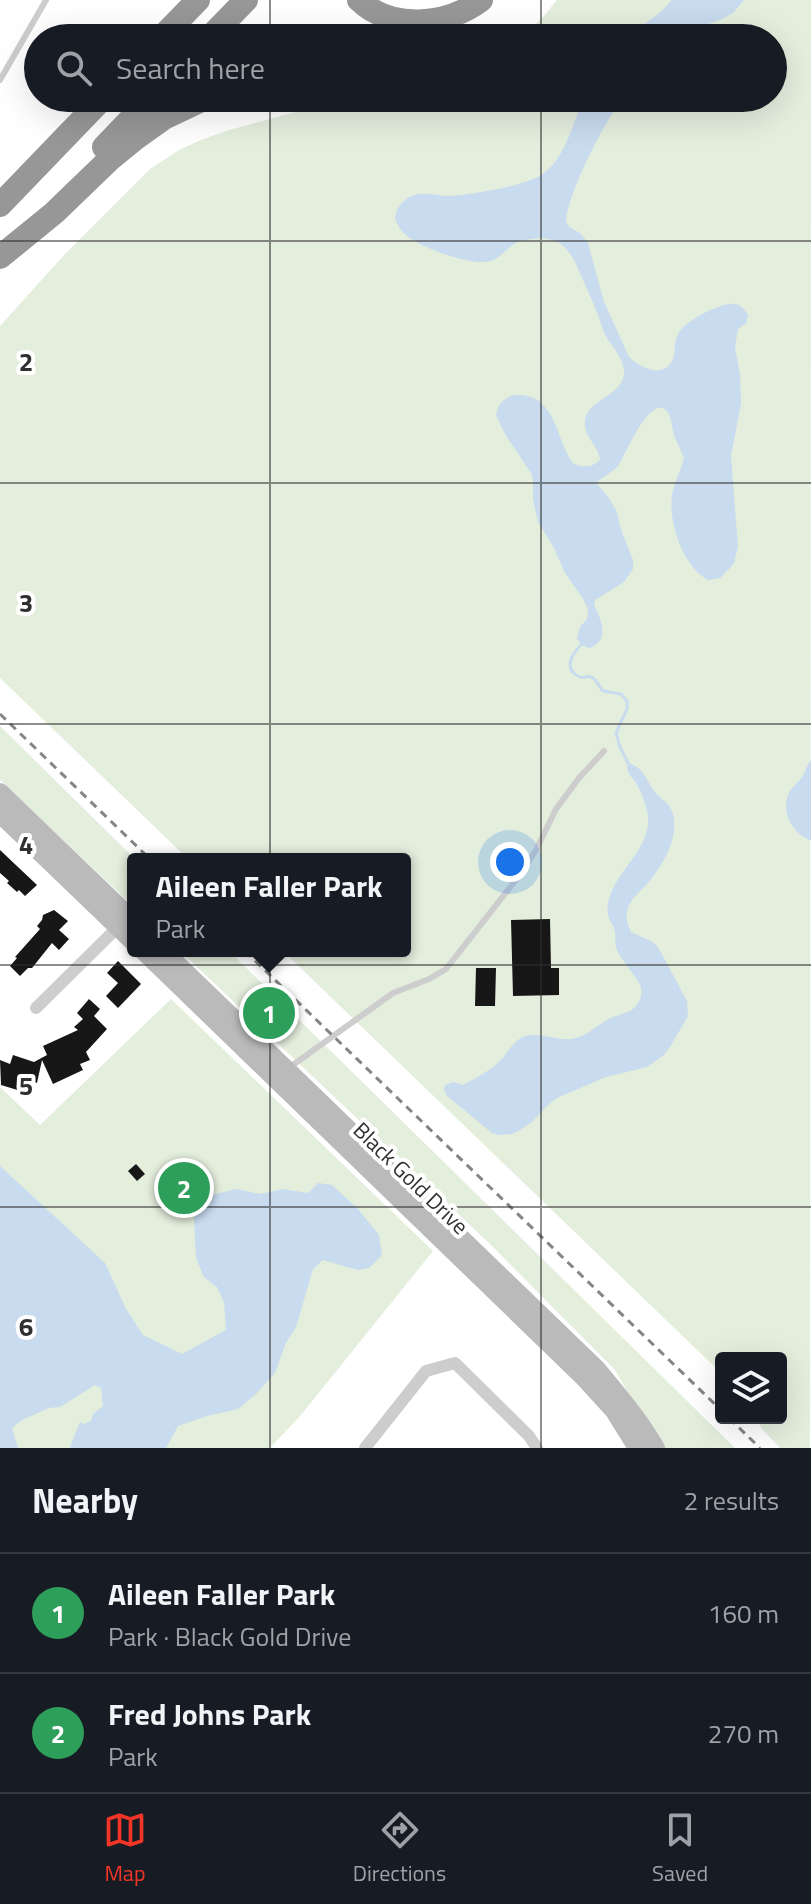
<!DOCTYPE html>
<html lang="en">
<head>
<meta charset="utf-8">
<style>
	body { margin:0; font-family:"Titillium Web",sans-serif; background:#20242c; color:#f1f3f6 }
	.controls { position:absolute; right:24px; bottom:24px; display:grid; overflow:hidden; border-radius:8px; box-shadow:0 8px 32px #0002 }
	.controls button { width:72px; height:72px; display:grid; place-items:center; padding:0; border:0; border-bottom:2px solid #363941; background:#171b24; color:#f1f3f6; font:40px sans-serif }
	.you { position:absolute; left:510px; top:862px; width:28px; height:28px; margin:-20px; border:6px solid #fff; border-radius:50%; background:#1a73e8; box-shadow:0 0 0 12px #1a73e833 }
	.badge { display:grid; place-items:center; width:52px; height:52px; border-radius:50%; background:#f23527; color:#fff; font-size:26px; font-weight:700 }
	.pin { position:absolute; translate:-50% -50%; border:4px solid #fff; box-shadow:0 2px 8px #0006 }
	.popup { position:absolute; left:127px; top:853px; width:284px; height:104px; box-sizing:border-box; display:grid; place-content:center; border-radius:8px; background:#171b24; filter:drop-shadow(0 2px 6px #0005); font-size:26px; white-space:nowrap; color:#9ea1a6 }
	.popup b { font-size:30px; color:#f1f3f6 }
	.popup::after { content:''; position:absolute; left:50%; top:100%; margin-left:-16px; border:16px solid transparent; border-top-color:#171b24 }
	.list { margin:0; padding:0; list-style:none }
	h2 { display:flex; justify-content:space-between; align-items:center; height:104px; margin:0; padding:0 32px; font-size:34px }
	h2 small { font-size:26px; font-weight:400; color:#9ea1a6 }
	.list li { display:grid; grid-template-columns:52px 1fr auto; gap:24px; align-items:center; box-sizing:border-box; height:120px; padding:0 32px; border-top:2px solid #363941 }
	.list b { display:block; font-size:30px; white-space:nowrap }
	.list p { margin:0; font-size:26px; white-space:nowrap; color:#9ea1a6 }
	.list em { font-size:26px; font-style:normal; color:#9ea1a6 }
	.icon { flex:none; width:44px; height:44px; fill:none; stroke:currentColor; stroke-width:2; stroke-linecap:round; stroke-linejoin:round }
	.map { position:relative; flex:none; width:811px; height:1448px; overflow:hidden }
	.search { position:absolute; background:#171b24; box-shadow:0 8px 32px #0002; left:24px; right:24px; top:24px; height:88px; display:flex; align-items:center; gap:20px; box-sizing:border-box; padding:0 28px; border-radius:44px; color:#9ea1a6; font-size:30px }
	.sheet { height:344px; background:#171b24 }
	nav { display:flex; justify-content:space-around; align-items:center; box-sizing:border-box; height:112px; border-top:2px solid #363941; background:#171b24; font-size:22px; color:#9ea1a6 }
	nav a { display:grid; justify-items:center; gap:4px }
	nav .on { color:#f23527 }
	.map>svg:first-child { display:block }
</style>
</head>
<body>
<div class="map">
<svg width="811" height="1448" viewBox="0 0 811 1448">
	<rect width="100%" height="100%" fill="#fff"/>
	<g fill="#e4eedd">
		<polygon points="557,0 811,0 810,1448 780,1448 762,1429 757,1420 758,1418 781,1418 781,1358 721,1358 721,1373 283,951 405,951 405,859 188,859 0,678 0,326 65,254 150,169 179,150 201,140 229,130 348,98 773,98 773,38 521,38 544,16"/>
		<polygon points="0,726 135,859 133,859 133,906 0,780"/>
		<polygon points="180,951 229,951 735,1448 659,1448 615,1370 492,1246"/>
		<polygon points="171,999 433,1251 301,1415 270,1448 0,1448 0,1087 40,1125"/>
	</g>
	<g fill="#c8dbef">
		<polygon points="672,0 744,0 733,13 724,18 706,25 688,38 626,38 662,11"/>
		<path d="M584,98H624C605,119 568,193 566,221L569,227L580,233L588,243L604,302L629,357C639,367 663,379 672,361C677,351 672,342 680,331C688,320 721,302 735,304C742,305 745,310 748,316L746,323L738,329L735,347L740,375L741,403L731,456L738,547L734,563L729,569L720,578L708,580C683,566 668,523 672,495C674,482 681,471 684,458C681,450 677,443 674,435C672,428 672,417 667,411C649,393 625,457 618,466C612,472 604,476 598,481L597,484L609,498L617,512L620,527L633,560V569L624,582L595,600L594,604C601,621 611,638 590,648C583,647 580,644 577,638L580,627L587,619L588,609L582,597L565,573L554,548L538,522L533,499V480L531,473L505,434L496,415C498,404 505,396 517,395C556,394 556,440 573,463C582,468 594,468 600,459C598,445 583,436 585,421C587,398 626,396 624,370C622,353 606,342 602,327C598,313 592,300 586,287C572,254 565,230 521,241C509,244 503,257 491,261C473,267 418,247 405,234C400,230 398,225 395,219C396,208 402,200 412,196C423,191 437,196 449,196C470,195 528,186 544,173C566,157 573,122 584,98Z"/>
		<path d="M811,760V840C793,835 780,811 789,793C792,787 798,783 802,777C806,771 806,766 811,760Z"/>
		<path d="M630,764C644,768 647,781 654,791C659,798 667,801 671,809C682,834 663,865 647,884C641,891 631,898 628,908C625,916 627,924 631,932L653,942L658,947L687,1001L688,1016L670,1047L664,1055L647,1067L606,1077L557,1098L547,1106L532,1122L520,1130L512,1134L498,1135L492,1133L447,1096L444,1089L445,1085L453,1082L463,1085C475,1078 490,1071 500,1061C507,1054 512,1043 521,1038C536,1030 555,1041 571,1039C587,1037 595,1026 609,1019C618,1014 630,1014 637,1005C641,999 642,994 641,987C635,974 623,963 617,950C614,943 616,939 615,932C614,925 609,921 608,915C605,898 616,882 625,869C635,856 646,841 648,825C650,812 642,794 636,783C632,777 628,775 627,767Z"/>
		<polygon points="0,1166 105,1263 126,1309 143,1335 182,1354 226,1330 224,1302 217,1287 204,1277 196,1258 194,1219 200,1202 211,1195 237,1189 260,1194 283,1189 308,1193 318,1183 332,1185 358,1209 379,1235 382,1255 369,1268 358,1270 323,1260 313,1269 296,1327 286,1343 275,1373 256,1394 238,1409 207,1416 178,1426 166,1448 71,1448 70,1447 80,1422 84,1424 91,1421 93,1414 103,1406 101,1388 95,1385 60,1407 49,1408 22,1420 12,1428 18,1448 0,1448"/>
	</g>
	<g fill="none" stroke-linecap="round" stroke-linejoin="round">
		<path stroke="#c8dbef" stroke-width="3" d="M583,643C574,651 562,668 578,676C585,680 583,675 591,677C596,678 599,687 603,691L621,694L627,701V709L616,733L620,747L630,767"/>
	</g>
	<g fill="#171717">
		<polygon points="0,850 37,885 25,896 19,890 17,892 7,883 9,881 0,873"/>
		<polygon points="54,910 68,921 59,930 69,939 59,950 52,943 32,968 28,968 20,976 10,966 17,958 15,957 40,929 37,926 42,920 43,915"/>
		<polygon points="550,919 551,968 559,968 559,995 513,996 511,920"/>
		<polygon points="118,961 141,984 118,1008 106,996 118,983 107,973"/>
		<polygon points="476,968 496,968 495,1006 475,1006"/>
		<polygon points="89,999 100,1009 94,1016 107,1029 86,1052 90,1060 80,1064 83,1070 53,1084 42,1060 37,1083 32,1081 29,1089 26,1087 24,1092 1,1085 0,1060 10,1064 13,1055 34,1062 47,1055 43,1046 78,1030 74,1027 83,1019 77,1013"/>
		<polygon points="136,1164 145,1174 137,1181 128,1171"/>
	</g>
	<g fill="none" stroke-linecap="round" stroke-linejoin="round">
		<g stroke="#cdcdcd" stroke-width="6">
			<polyline points="0,80 46,0"/>
			<polyline points="290,1067 393,993 429,979 446,969 522,872 536,850 556,809 579,778 604,751"/>
		</g>
		<g stroke="#cdcdcd" stroke-width="12">
			<polyline points="36,1008 121,924"/>
			<polyline points="365,1448 426,1371 455,1363 529,1436 537,1448"/>
		</g>
		<g stroke="#bababa" stroke-width="18">
			<polyline points="0,792 133,920"/>
			<polyline points="0,814 133,942"/>
			<polyline points="143,951 583,1377 614,1411 637,1448"/>
			<path d="M164,951L597,1369C618,1394 639,1419 656,1448"/>
		</g>
		<g stroke="#979797" stroke-width="24">
			<path d="M359,0C391,31 447,26 481,0"/>
			<polyline points="161,38 198,0"/>
			<polyline points="209,38 246,0"/>
			<polyline points="104,147 151,98"/>
			<polyline points="0,205 103,98"/>
			<polyline points="0,257 54,213 109,160 136,138 164,118 206,98"/>
		</g>
		<g stroke="#858585" stroke-width="3" stroke-dasharray="8 6" stroke-linecap="butt">
			<polyline points="0,714 150,859"/>
			<polyline points="245,951 721,1410"/>
			<polyline points="729,1418 760,1448"/>
		</g>
	</g>
	<path fill="none" stroke="#303030" stroke-width="2" stroke-opacity="0.55" d="M270,0V38M541,0V38M270,98V1448M541,98V1448M0,241H811M0,483H811M0,724H811M0,965H811M0,1207H811"/>
	<g text-anchor="middle" stroke-width="8" stroke-linejoin="round" paint-order="stroke">
		<g font-size="22" fill="#303030" stroke="#fff">
			<text transform="translate(411 1178) rotate(44)" y="8">Black Gold Drive</text>
		</g>
	</g>
	<g font-size="26" text-anchor="middle" font-weight="bold" fill="#303030" stroke="#fff" stroke-width="8" stroke-linejoin="round" paint-order="stroke">
		<text x="26" y="371">2</text>
		<text x="26" y="612">3</text>
		<text x="26" y="854">4</text>
		<text x="26" y="1095">5</text>
		<text x="26" y="1336">6</text>
	</g>
</svg>
<div class="controls">
<button><svg class="icon" aria-label="layers" viewBox="0 0 24 24"><path d="M12 4l9 5-9 5-9-5zM3 14l9 5 9-5"/></svg></button>
</div>
<div class="you"></div>
<div class="pin badge" style="left:269px;top:1013px;background:#2e9e5b">1</div>
<div class="popup"><b>Aileen Faller Park</b>Park</div>
<div class="pin badge" style="left:184px;top:1188px;background:#2e9e5b">2</div>
<div class="search"><svg class="icon" aria-label="search" viewBox="0 0 24 24"><circle cx="10" cy="10" r="6"/><path d="M15 15l6 6"/></svg>Search here</div>
</div>
<section class="sheet">
<h2>Nearby<small>2 results</small></h2>
<ul class="list">
<li><span class="badge" style="background:#2e9e5b">1</span><div><b>Aileen Faller Park</b><p>Park · Black Gold Drive</p></div><em>160 m</em></li>
<li><span class="badge" style="background:#2e9e5b">2</span><div><b>Fred Johns Park</b><p>Park</p></div><em>270 m</em></li>
</ul>
</section>
<nav>
<a class="on"><svg class="icon" aria-label="map" viewBox="0 0 24 24"><path d="M3 6l6-2 6 2 6-2v14l-6 2-6-2-6 2zM9 4v14M15 6v14"/></svg>Map</a>
<a><svg class="icon" aria-label="directions" viewBox="0 0 24 24"><path d="M12 3l9 9-9 9-9-9zM9 14v-3h6M13 9l2 2-2 2"/></svg>Directions</a>
<a><svg class="icon" aria-label="saved" viewBox="0 0 24 24"><path d="M7 4h10v16l-5-4-5 4z"/></svg>Saved</a>
</nav>
</body>
</html>
